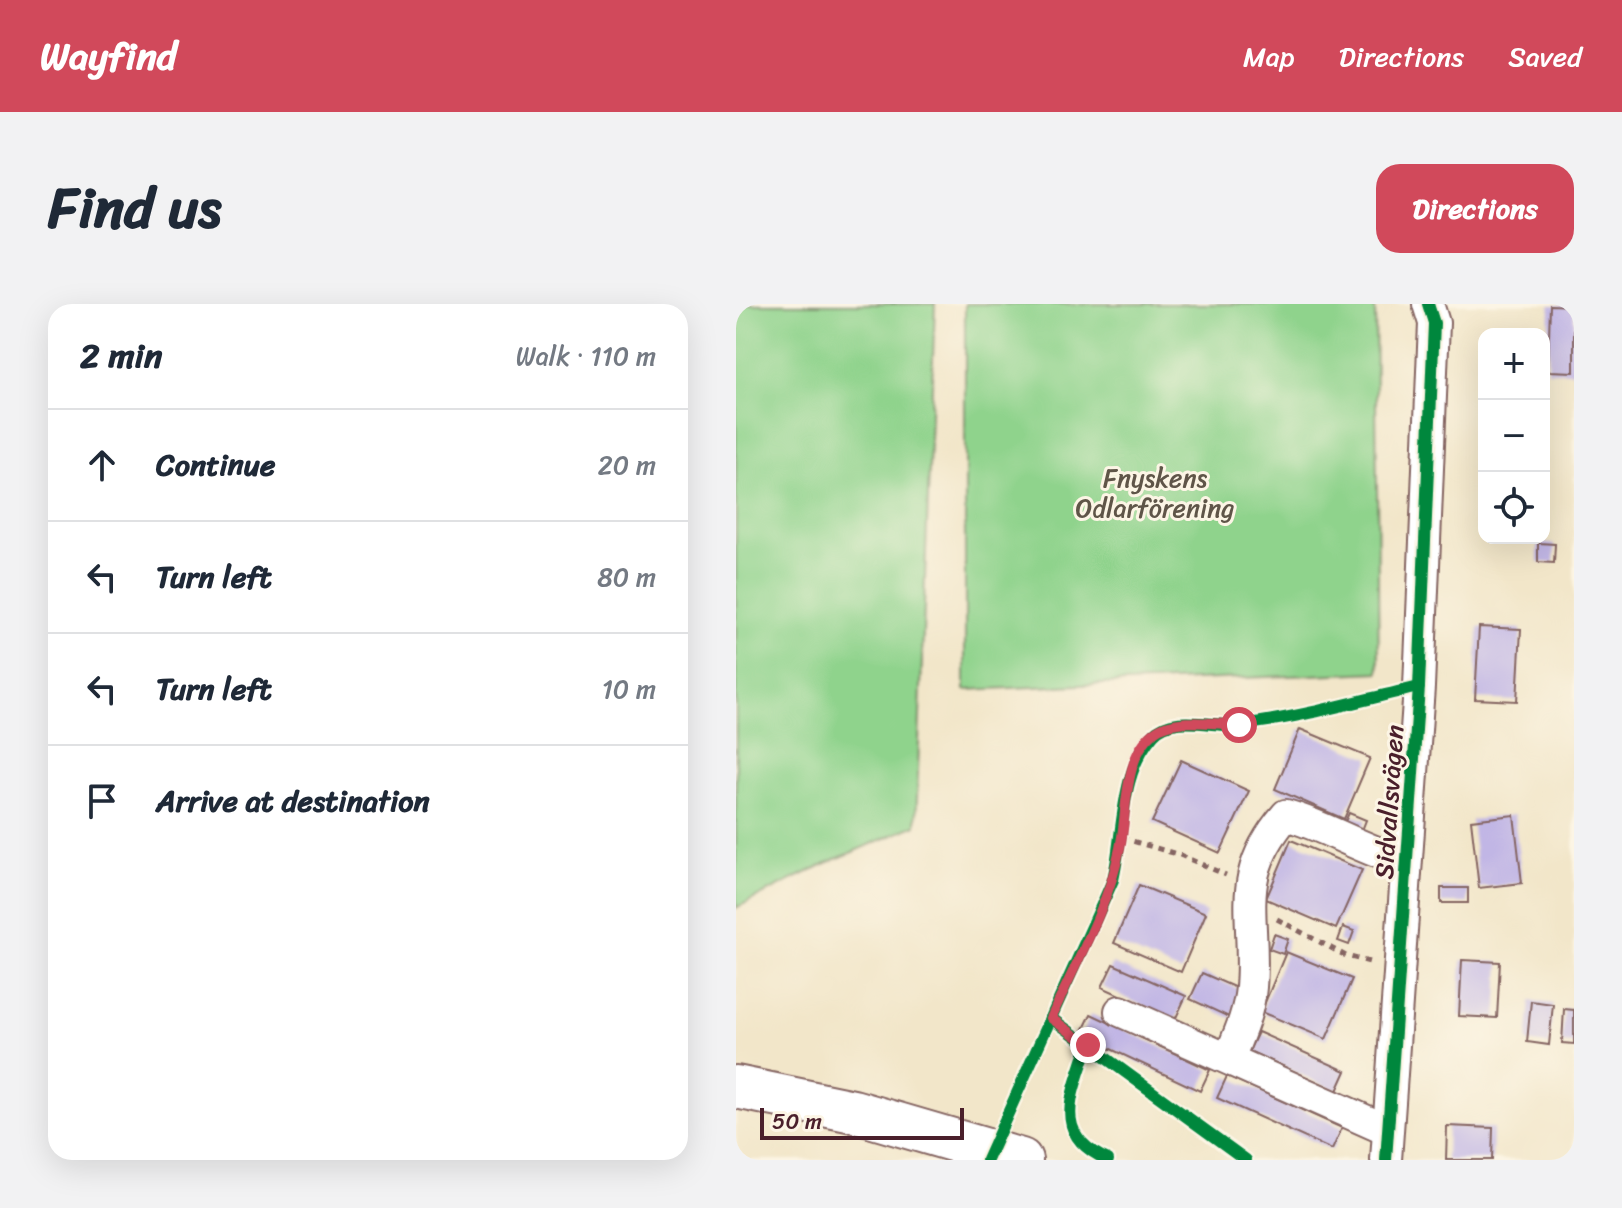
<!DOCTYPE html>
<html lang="en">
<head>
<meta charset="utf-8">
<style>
	body { margin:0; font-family:Sriracha,sans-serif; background:#f2f2f3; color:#1f2937 }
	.controls { position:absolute; right:24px; top:24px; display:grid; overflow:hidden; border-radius:16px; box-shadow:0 8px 32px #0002 }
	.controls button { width:72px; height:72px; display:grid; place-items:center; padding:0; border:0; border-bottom:2px solid #e0e1e3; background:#fff; color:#1f2937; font:40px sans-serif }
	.scale { position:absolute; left:24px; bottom:20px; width:204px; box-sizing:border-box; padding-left:8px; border:4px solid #4a1f2b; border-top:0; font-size:22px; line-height:28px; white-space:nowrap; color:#4a1f2b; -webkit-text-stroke:6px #fcf5e5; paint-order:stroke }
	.stop { position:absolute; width:24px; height:24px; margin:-18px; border:6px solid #d1495b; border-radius:50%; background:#fff }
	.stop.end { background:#d1495b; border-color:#fff; box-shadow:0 2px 8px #0008 }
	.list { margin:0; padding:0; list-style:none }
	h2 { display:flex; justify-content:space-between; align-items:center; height:104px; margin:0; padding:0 32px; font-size:34px }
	h2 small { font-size:26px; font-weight:400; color:#747a83 }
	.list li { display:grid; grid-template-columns:52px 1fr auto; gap:24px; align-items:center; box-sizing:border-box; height:112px; padding:0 32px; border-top:2px solid #e0e1e3 }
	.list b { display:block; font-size:30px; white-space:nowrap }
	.list em { font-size:26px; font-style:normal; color:#747a83 }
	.icon { flex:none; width:44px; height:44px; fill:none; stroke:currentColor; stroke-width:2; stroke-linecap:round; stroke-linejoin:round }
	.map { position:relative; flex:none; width:838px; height:856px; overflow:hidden; border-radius:24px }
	header { display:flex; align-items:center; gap:48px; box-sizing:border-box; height:112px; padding:0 40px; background:#d1495b; color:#fff }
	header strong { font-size:38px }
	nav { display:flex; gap:44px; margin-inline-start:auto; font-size:28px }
	.intro { display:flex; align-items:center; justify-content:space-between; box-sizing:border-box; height:192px; padding:0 48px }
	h1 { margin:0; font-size:56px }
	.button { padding:20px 36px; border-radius:24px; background:#d1495b; color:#fff; font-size:28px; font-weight:700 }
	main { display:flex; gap:48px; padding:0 48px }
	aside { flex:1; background:#fff; border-radius:24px; box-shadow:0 8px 32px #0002 }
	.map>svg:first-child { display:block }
</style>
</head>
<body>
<header>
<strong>Wayfind</strong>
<nav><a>Map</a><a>Directions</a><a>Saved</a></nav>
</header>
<div class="intro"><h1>Find us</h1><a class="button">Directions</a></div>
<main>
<aside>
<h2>2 min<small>Walk · 110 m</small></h2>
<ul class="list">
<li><svg class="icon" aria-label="ahead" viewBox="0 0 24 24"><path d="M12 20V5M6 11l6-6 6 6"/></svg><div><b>Continue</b></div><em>20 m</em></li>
<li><svg class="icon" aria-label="left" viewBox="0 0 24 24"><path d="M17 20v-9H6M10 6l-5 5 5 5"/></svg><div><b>Turn left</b></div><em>80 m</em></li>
<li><svg class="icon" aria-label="left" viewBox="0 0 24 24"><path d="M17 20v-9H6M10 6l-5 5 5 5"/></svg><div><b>Turn left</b></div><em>10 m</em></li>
<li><svg class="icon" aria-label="arrive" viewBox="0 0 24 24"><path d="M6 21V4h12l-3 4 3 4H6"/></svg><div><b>Arrive at destination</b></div></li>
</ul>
</aside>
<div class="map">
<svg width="838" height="856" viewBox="0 0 838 856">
	<rect width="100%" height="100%" fill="#fcf5e5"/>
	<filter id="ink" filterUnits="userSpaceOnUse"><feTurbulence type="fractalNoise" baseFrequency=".0125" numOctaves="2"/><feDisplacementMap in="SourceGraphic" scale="16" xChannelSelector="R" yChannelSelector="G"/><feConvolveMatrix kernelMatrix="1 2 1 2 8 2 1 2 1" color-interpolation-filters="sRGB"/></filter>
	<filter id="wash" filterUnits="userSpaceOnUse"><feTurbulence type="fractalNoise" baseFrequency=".006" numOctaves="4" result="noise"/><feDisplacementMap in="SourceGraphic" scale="32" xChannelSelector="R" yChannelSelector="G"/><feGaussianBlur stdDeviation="1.8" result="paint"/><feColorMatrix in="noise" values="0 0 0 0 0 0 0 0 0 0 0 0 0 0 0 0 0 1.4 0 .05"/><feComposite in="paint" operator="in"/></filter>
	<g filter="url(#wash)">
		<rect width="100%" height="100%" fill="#f2e6c9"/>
		<g fill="#8fd38c" stroke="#6c795c" stroke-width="2">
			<polygon points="0,0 199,0 180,521 86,561 0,604"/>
			<polygon points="229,0 639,0 643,368 229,386"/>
		</g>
		<g id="blocks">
			<g fill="#c1b6e5">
				<polygon points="814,1 838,2 838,68 812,67"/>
				<polygon points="802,239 819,240 818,259 802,258"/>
				<polygon points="743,323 785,325 781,397 739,395"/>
				<polygon points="564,425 634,454 608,515 539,485"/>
				<polygon points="445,456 513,487 484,549 416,518"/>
				<polygon points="613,509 630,516 623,534 605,526"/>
				<polygon points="778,511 786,579 743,584 735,516"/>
				<polygon points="555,536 626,566 600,625 530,595"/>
				<polygon points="403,581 470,609 445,668 378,639"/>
				<rect x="705" y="584" width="27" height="15"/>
				<polygon points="607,623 618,627 613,641 602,637"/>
				<polygon points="538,630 552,635 547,650 533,645"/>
				<polygon points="550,648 616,675 590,735 525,708"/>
				<polygon points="726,656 764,658 761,714 723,712"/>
				<polygon points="377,660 450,692 439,716 366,683"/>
				<polygon points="466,669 507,687 495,714 454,695"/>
				<polygon points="795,697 817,700 813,741 791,738"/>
				<polygon points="828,705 838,706 838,740 826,739"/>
				<polygon points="355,710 474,766 464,787 345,731"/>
				<polygon points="522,728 610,767 601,787 513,747"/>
				<polygon points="491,772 606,824 596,846 481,794"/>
				<polygon points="711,822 757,824 756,856 710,856"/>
			</g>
		</g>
	</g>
	<g filter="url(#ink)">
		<use href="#blocks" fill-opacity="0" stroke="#856562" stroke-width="2"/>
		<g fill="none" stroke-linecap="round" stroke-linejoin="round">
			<g stroke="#856562" stroke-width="34">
				<g id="minor">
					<polyline points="384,707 651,826"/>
					<path d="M493,754C503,730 513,708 515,683C521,611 496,574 550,511C592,523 628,547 670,558"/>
					<polyline points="650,856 683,383 698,19 692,0"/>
				</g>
			</g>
			<g stroke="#856562" stroke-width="46">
				<polyline id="secondary" points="0,783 117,807 285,856"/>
			</g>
			<g stroke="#856562" stroke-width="5" stroke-dasharray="6 6" stroke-linecap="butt">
				<polyline points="386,534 444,551 490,571"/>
				<polyline points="541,615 610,652 637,659"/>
			</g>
			<use href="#minor" stroke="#fff" stroke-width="30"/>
			<use href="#secondary" stroke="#fff" stroke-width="42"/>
			<g stroke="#fcf5e5" stroke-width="17">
				<g id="cycleway">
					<polyline points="315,714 510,856"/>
					<path d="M352,741C337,790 313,830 372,856"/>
					<path d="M251,856L377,576C388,529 383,470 417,431C436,408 479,424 504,421C564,414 625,396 683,383"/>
					<polyline points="650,856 683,383 698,19 692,0"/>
				</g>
			</g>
			<use href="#cycleway" stroke="#00873e" stroke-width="12"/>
		</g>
	</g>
	<g fill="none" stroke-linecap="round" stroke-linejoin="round" filter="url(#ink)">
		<path stroke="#d1495b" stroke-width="10" d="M352,741L315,714C340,659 372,603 384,544C392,509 386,454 418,428C440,412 478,420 503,421"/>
	</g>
	<g text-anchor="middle" stroke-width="6" stroke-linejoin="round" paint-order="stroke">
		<g font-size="26" fill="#5f5548" stroke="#fcf5e5">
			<text x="419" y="183">Fnyskens<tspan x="419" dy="30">Odlarförening</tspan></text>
		</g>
		<g font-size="26" fill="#4a1f2b" stroke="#fcf5e5">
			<text transform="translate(653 498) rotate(-86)" y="9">Sidvallsvägen</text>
		</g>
	</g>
</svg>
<div class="controls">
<button>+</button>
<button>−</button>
<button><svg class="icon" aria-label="locate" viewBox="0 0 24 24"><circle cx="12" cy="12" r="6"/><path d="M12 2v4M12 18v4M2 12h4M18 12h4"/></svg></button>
</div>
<div class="scale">50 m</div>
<div class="stop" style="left:503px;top:421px"></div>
<div class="stop end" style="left:352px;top:741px"></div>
</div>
</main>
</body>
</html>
